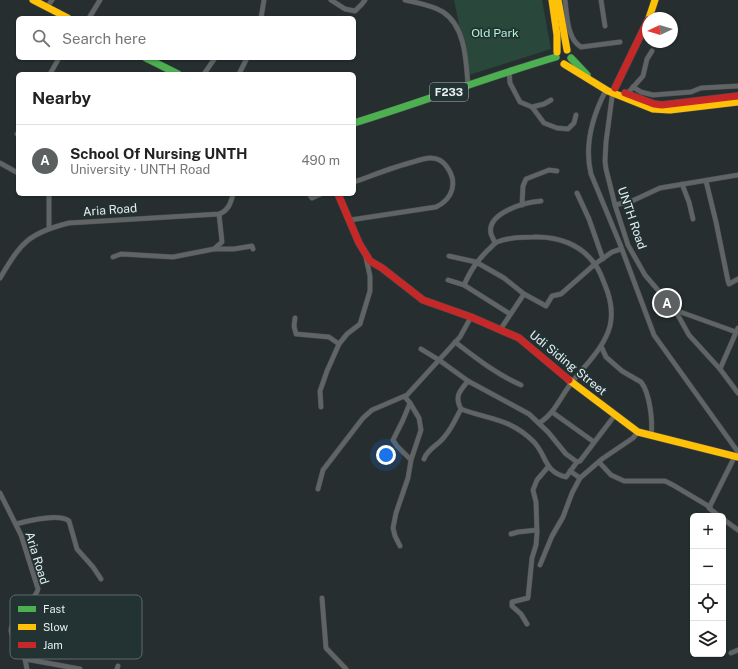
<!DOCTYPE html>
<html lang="en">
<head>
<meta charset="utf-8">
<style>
	body { margin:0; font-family:"Public Sans",sans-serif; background:#f6f6f6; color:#222 }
	.controls { position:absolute; right:12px; bottom:12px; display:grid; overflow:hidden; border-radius:6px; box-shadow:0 1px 3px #0004 }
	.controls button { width:36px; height:36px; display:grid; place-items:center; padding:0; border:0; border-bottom:1px solid #e0e0e0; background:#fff; color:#222; font:20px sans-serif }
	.compass { position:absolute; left:642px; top:12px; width:36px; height:36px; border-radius:50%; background:#fff; box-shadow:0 1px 3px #0004; rotate:266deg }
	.you { position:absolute; left:386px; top:455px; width:14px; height:14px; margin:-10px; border:3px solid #fff; border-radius:50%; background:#1a73e8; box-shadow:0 0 0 6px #1a73e833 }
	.badge { display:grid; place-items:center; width:26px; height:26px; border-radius:50%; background:#5c6061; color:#fff; font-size:13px; font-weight:700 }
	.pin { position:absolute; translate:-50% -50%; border:2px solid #fff; box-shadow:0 1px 4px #0006 }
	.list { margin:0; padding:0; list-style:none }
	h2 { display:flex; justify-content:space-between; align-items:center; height:52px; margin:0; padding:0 16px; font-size:17px }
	h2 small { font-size:13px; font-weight:400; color:#767676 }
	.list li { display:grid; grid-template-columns:26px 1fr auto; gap:12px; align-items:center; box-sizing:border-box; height:72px; padding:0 16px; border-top:1px solid #e0e0e0 }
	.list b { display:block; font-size:15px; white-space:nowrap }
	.list p { margin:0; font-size:13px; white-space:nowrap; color:#767676 }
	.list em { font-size:13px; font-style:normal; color:#767676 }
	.icon { flex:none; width:22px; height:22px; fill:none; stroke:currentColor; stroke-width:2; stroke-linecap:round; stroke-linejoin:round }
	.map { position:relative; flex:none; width:738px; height:669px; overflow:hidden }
	.search { position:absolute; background:#fff; box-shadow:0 1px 3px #0004; left:16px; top:16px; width:340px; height:44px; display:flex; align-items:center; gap:10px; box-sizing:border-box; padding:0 14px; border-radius:6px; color:#767676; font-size:15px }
	.panel { position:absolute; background:#fff; box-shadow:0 1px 3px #0004; left:16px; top:72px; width:340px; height:124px; border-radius:6px }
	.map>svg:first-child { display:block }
</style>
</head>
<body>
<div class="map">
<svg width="738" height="669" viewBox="0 0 738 669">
	<rect width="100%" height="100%" fill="#262e30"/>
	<polygon fill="#29473a" points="454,0 542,0 551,49 469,75"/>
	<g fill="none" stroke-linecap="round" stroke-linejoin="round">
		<g stroke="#464c4e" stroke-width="5.5">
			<g id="street">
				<polyline points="331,0 345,9 355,11 362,4 365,0"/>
				<path d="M405,0C417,3 432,5 443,12C466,27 466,62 468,85"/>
				<path d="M565,0C567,15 567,39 581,47L620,42"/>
				<polyline points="601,0 605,26"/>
				<polyline points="47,7 52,0"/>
				<polyline points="89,18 100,0"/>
				<polyline points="261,18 264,0"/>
				<polyline points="509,71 510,83 520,102 532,107 544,123 557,128 568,129 574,123 576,115"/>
				<polyline points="50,74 59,58"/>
				<polyline points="204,74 215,58"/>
				<polyline points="239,74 247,58"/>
				<polyline points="633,87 641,92 653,95 691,92 701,88 738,86"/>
				<path d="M606,90C593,115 584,145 591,174L620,244L654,335L738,452"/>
				<polyline points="613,90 606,142 605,161 606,169 615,205 628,245 645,275 675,310 689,335 720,369 738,393"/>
				<polyline points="626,95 643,76 647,59 652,51"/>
				<polyline points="532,107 544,104 551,100"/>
				<polyline points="17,134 18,133"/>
				<polyline points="0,163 18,173"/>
				<polyline points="706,181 716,222 728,281 729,284 738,279"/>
				<polyline points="682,184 689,202 693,219"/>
				<polyline points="577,193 589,219 603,259"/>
				<polyline points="309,194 312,198 321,194"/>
				<polyline points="522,205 523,186 526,179 549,170 557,171"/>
				<polyline points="615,205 632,201 660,188 738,175"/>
				<path d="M350,220L436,207C453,199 458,182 447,167C443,161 438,158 431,158C425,158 419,160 413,162C393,167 374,175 354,182"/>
				<polyline points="49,228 49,194"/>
				<path d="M495,243C494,240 492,237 491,234C486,213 525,202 541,201"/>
				<polyline points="214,249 234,249 252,246 253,249"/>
				<polyline points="449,256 476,262 504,278 524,294 546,306 552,296 561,294 595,264 612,252 621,249"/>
				<polyline points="113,257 121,254 173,257 214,249 222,242 219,214"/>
				<path d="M0,278C21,243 28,233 69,223L219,214C228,211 231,203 233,194"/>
				<polyline points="448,280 464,285 510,314"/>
				<path d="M464,285C471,270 476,262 488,250C491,248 493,244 497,242C507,238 521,237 533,237C557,236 582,244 596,266C600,271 602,278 605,285C610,297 613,313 610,326C604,348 586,364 573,381C561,395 555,414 539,423"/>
				<polyline points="675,310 736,332"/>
				<polyline points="295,318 294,326 296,334 329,337 339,344"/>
				<polyline points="500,330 524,294"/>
				<path d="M455,342C476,358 496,374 521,385"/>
				<path d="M601,346L606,357L622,371L641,382C650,393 653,422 651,436"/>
				<polyline points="421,349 439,360 468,381 529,414 548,432 566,454 577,462"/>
				<polyline points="720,369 738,328"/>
				<polyline points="405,397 410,403 403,420 393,440 397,446 411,460"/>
				<polyline points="321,407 320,391 327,371 339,344 347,334 360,324 370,291 370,276 366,258"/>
				<path d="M461,409C490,420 510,418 534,442C547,456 544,472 566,477L577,462L580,461L615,415"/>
				<polyline points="552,412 594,442"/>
				<path d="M424,459C428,448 439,445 445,436C452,428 456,418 461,409C454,396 460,391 468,381"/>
				<polyline points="599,462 611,475 624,481 665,481 673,485 710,507"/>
				<polyline points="570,471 580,478"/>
				<polyline points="318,489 323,470 363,418 372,410 407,395 460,337 471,317"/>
				<path d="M0,493L21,535L38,589C37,599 11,616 11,631C12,639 23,651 25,660C26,662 26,666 27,669"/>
				<polyline points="719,516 709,508 735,456"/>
				<polyline points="723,519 738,530"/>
				<path d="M16,524C28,521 59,513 69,521L77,549L93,567L101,579"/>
				<polyline points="511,534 518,532 537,530"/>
				<polyline points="400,546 395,536 393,528 396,513 408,478 411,460 421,430 419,418 410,403"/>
				<polyline points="540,565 552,536 563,517 572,493 580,478 602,459 633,438 638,432"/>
				<polyline points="322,598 326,648 346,669"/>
				<polyline points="527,624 521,614 512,606 512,602 528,598 532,558 536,545 537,533 536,502 533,490 537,480 548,467"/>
				<polyline points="731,653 738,650"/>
				<polyline points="25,659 80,669"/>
				<polyline points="117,669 118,666"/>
			</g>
		</g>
		<g stroke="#464c4e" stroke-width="8">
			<g id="fast">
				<polyline points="146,58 178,74"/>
				<polyline points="571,58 587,75"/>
				<path d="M354,123C422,102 488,77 556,57"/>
			</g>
		</g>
		<g stroke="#464c4e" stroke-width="8">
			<g id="slow">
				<polyline points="33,0 68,18"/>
				<polyline points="552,0 557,35 557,52"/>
				<polyline points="558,0 567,50"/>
				<polyline points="649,18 655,0"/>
				<polyline points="564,64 608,91 653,109 670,110 738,102"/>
				<polyline points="569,380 638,432 738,457"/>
			</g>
		</g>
		<g stroke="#464c4e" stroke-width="8">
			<g id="jam">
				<polyline points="615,88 648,20"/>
				<polyline points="625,93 654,104 662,105 738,96"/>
				<polyline points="338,194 359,243 370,261 382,268 423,300 471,317 519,338 569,380"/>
			</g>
		</g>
		<use href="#street" stroke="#606465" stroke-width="4.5"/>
		<use href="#fast" stroke="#4caf50" stroke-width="7"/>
		<use href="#slow" stroke="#ffc107" stroke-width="7"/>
		<use href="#jam" stroke="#c62828" stroke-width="7"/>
	</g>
	<g text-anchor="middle" stroke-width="3.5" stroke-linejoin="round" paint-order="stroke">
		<rect fill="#233233" stroke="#acb7b8" stroke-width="1" x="430" y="83" width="38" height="18" rx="3"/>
		<g font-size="11" font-weight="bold" fill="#e7f0f1">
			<text x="449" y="96">F233</text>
		</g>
		<g font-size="12" fill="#b0f3d2" stroke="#233233">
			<text x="495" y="37">Old Park</text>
		</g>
		<g font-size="12" fill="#e7f0f1" stroke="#233233">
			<text transform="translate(110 210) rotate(-4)" y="4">Aria Road</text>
			<text transform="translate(632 218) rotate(71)" y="4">UNTH Road</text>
			<text transform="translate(568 363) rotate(39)" y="4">Udi Siding Street</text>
			<text transform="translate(37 558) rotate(73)" y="4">Aria Road</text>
		</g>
	</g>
	<rect x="10" y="595" width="132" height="64" rx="6" fill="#233233" stroke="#5e6b6c" stroke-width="1"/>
	<rect x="18" y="606" width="18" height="6" fill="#4caf50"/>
	<rect x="18" y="624" width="18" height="6" fill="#ffc107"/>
	<rect x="18" y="642" width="18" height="6" fill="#c62828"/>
	<g font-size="11" fill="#e7f0f1">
		<text x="43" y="613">Fast</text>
		<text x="43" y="631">Slow</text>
		<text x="43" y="649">Jam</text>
	</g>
</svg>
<div class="controls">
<button>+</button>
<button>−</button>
<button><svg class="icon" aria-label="locate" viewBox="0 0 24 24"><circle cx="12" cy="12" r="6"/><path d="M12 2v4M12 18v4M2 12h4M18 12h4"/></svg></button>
<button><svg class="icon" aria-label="layers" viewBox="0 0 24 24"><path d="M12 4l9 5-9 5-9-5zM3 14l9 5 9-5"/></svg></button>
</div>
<svg class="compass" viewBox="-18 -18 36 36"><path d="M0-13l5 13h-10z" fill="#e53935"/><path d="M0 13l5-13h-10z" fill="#767676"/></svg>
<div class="you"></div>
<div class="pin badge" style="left:667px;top:303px">A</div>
<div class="search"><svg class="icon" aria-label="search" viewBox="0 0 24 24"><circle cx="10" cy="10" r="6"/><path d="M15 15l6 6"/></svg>Search here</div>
<section class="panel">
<h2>Nearby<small></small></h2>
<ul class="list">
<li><span class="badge">A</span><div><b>School Of Nursing UNTH</b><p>University · UNTH Road</p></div><em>490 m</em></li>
</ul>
</section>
</div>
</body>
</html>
